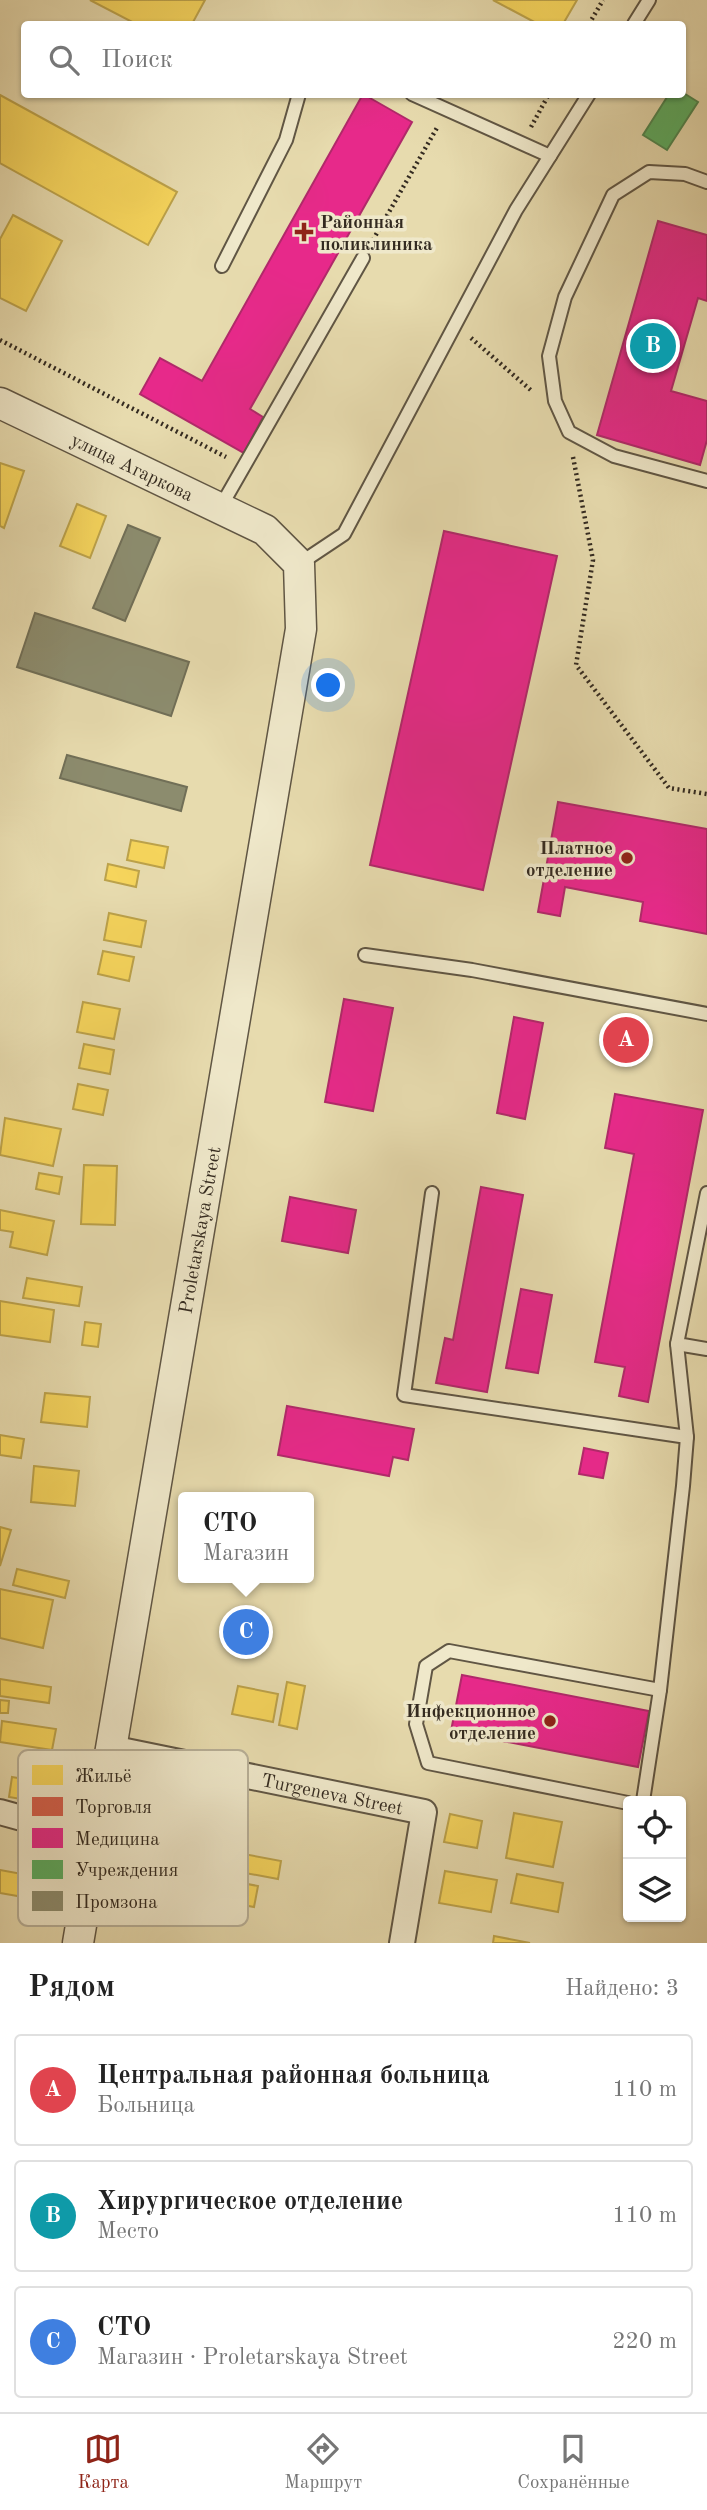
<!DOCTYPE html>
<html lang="ru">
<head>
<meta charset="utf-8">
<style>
	body { margin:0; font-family:"Old Standard TT",serif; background:#f2f2f2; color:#222 }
	.controls { position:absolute; right:21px; bottom:21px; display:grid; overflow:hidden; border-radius:7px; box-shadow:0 2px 5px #0004 }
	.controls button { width:63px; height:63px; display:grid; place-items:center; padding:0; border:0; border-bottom:2px solid #e0e0e0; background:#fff; color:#222; font:35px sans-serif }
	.you { position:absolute; left:329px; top:686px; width:24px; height:24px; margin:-18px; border:5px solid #fff; border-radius:50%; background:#1a73e8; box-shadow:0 0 0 10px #1a73e833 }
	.badge { display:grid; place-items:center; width:46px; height:46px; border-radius:50%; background:#8f2418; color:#fff; font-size:23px; font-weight:700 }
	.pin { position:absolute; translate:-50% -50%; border:4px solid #fff; box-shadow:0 2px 7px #0006 }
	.popup { position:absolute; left:178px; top:1492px; width:136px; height:91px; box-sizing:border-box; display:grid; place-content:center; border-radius:7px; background:#fff; filter:drop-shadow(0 2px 5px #0005); font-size:23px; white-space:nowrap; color:#767676 }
	.popup b { font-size:26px; color:#222 }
	.popup::after { content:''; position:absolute; left:50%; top:100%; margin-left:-14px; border:14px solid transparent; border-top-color:#fff }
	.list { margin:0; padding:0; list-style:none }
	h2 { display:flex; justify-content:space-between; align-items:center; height:91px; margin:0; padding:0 28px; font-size:30px }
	h2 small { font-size:23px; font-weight:400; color:#767676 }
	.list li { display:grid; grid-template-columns:46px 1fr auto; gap:21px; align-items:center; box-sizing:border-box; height:112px; margin:0 14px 14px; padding:0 14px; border:2px solid #e0e0e0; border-radius:7px }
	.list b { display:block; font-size:26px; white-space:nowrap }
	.list p { margin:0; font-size:23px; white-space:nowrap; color:#767676 }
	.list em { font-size:23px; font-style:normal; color:#767676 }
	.icon { flex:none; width:38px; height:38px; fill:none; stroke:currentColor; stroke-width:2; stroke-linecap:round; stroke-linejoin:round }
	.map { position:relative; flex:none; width:707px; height:1943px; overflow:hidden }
	.search { position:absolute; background:#fff; box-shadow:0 2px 5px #0004; left:21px; right:21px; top:21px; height:77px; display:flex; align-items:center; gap:18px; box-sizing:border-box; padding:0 24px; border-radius:7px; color:#767676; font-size:26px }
	.sheet { height:469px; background:#fff }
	nav { display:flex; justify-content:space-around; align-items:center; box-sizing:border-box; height:98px; border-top:2px solid #e0e0e0; background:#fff; font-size:19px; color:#767676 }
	nav a { display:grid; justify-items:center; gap:4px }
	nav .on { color:#8f2418 }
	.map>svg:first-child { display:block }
</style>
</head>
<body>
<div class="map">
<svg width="707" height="1943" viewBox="0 0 707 1943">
	<rect width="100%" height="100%" fill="#e7dbae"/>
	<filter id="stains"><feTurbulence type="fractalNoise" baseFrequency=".00286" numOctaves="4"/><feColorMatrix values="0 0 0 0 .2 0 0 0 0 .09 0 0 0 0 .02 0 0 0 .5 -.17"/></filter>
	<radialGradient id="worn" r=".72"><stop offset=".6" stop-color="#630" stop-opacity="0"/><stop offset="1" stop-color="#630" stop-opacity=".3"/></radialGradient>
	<g fill="#f6d55c" stroke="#bca24a" stroke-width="2">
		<polygon points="90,0 205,0 192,24 136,24"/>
		<polygon points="493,0 577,0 563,24 538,24"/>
		<polygon points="0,95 177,192 148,245 0,163"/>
		<polygon points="13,215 62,241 26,311 0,298 0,239"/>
		<polygon points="0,463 24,471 4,528 0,526"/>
		<polygon points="77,504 106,516 90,558 60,546"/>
		<polygon points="131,840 168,847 164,868 127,860"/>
		<polygon points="108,864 139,871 136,887 105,880"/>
		<polygon points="109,913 146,921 141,947 104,940"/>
		<polygon points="103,951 134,957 129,981 98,974"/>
		<polygon points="83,1002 120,1009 114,1039 77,1032"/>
		<polygon points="84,1044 114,1050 110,1074 79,1068"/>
		<polygon points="78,1084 108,1090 103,1115 73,1109"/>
		<polygon points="5,1118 61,1129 53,1166 0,1155"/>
		<polygon points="84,1165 117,1166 115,1225 81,1224"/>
		<polygon points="39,1173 62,1177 59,1194 36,1189"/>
		<polygon points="0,1210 54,1221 47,1255 10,1247 13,1232 0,1230"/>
		<polygon points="27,1278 82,1287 79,1306 23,1298"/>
		<polygon points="0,1301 54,1310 50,1342 0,1335"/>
		<polygon points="85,1322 101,1324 98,1347 82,1345"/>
		<polygon points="45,1393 90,1397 87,1427 41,1422"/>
		<polygon points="0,1435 24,1439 21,1458 0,1455"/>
		<polygon points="34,1466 79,1471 75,1506 31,1502"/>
		<polygon points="0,1527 11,1530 0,1566"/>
		<polygon points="17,1569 69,1581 65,1598 13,1585"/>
		<polygon points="0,1589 53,1600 43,1648 0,1638"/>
		<polygon points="0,1679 51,1687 49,1703 0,1696"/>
		<polygon points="287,1682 305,1686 297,1729 279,1725"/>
		<polygon points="238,1686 278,1694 273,1722 232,1714"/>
		<polygon points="0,1700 9,1701 8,1713 0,1713"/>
		<polygon points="2,1721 56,1729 52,1750 0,1742"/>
		<polygon points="12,1777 47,1783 44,1803 9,1797"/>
		<polygon points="197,1793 238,1800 234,1823 193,1815"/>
		<polygon points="514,1813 562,1822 553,1867 506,1858"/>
		<polygon points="450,1814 482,1821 477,1848 444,1842"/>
		<polygon points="222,1850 281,1861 278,1879 218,1868"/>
		<polygon points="0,1870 33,1876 29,1898 0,1893"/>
		<polygon points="445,1871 497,1880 491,1912 439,1903"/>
		<polygon points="517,1874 563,1883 558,1912 511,1903"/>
		<polygon points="210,1877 258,1886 254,1907 206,1898"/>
		<polygon points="494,1936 530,1943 493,1943"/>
	</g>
	<polygon fill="#d6604d" stroke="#a55040" stroke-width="2" points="229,1618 266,1621 264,1645 227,1642"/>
	<g fill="#e7298a" stroke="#b1296a" stroke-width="2">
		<polygon points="363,94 412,122 250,409 263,417 244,453 140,394 160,358 202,381"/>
		<polygon points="658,221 707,235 707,301 698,298 671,391 707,401 707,440 700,465 597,435"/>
		<polygon points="444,531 557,556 483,890 370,865"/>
		<polygon points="558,802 707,829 707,934 640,921 643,902 565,887 560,916 538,912"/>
		<polygon points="344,999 393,1008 373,1111 325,1102"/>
		<polygon points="514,1017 543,1023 525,1119 497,1113"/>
		<polygon points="615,1094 703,1110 648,1402 619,1396 625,1367 595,1362 634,1154 605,1148"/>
		<polygon points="481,1187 523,1195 487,1392 436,1383 445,1338 453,1340"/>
		<polygon points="290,1197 356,1210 348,1253 282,1241"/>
		<polygon points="521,1289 552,1295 538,1373 506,1368"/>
		<polygon points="287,1406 414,1429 408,1460 393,1457 389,1476 278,1455"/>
		<polygon points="584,1448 608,1453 603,1478 579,1474"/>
		<polygon points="462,1675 649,1711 638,1767 451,1731"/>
	</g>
	<polygon fill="#5aae61" stroke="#4e864e" stroke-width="2" points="682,92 698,102 667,150 643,135 669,94 682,94"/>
	<g fill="#8c8c6e" stroke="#716f57" stroke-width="2">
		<polygon points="128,525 160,538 125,621 93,608"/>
		<polygon points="35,613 189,662 171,716 17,667"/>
		<polygon points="67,755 187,787 181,811 60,778"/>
	</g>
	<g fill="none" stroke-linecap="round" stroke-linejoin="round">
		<g stroke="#605644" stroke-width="16">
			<g id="service">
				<polyline points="634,24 649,0"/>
				<polyline points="412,94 550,156"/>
				<polyline points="707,182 685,174 649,172 613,195 565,297 549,356 555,401 569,432 614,456 707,481"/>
				<polyline points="222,266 286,140 299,94"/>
				<polyline points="220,508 363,258"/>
				<polyline points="299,564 344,534 516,210 589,94"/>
				<polyline points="365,955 472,970 707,1014"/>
				<polyline points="432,1193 404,1395 687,1437"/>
				<polyline points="707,1193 677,1344 707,1349"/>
				<polyline points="643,1801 660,1690 683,1486 687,1437 677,1344"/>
				<polyline points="628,1803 428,1763 416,1724 426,1666 449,1651 660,1690"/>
			</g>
		</g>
		<g stroke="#605644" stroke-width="28">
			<g id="minor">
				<path id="s1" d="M111,1748L424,1812L402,1943"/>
				<polyline points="0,1812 94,1838"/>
			</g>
		</g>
		<g stroke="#605644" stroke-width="33">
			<g id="tertiary">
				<path id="s2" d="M0,403L265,530L299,564L301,629L78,1943"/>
			</g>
		</g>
		<g stroke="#332a20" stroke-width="4.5" stroke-dasharray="2 3.5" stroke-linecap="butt">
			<polyline points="589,24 603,0"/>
			<polyline points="531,127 549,94"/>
			<polyline points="373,240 438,126"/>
			<polyline points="471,338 533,392"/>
			<polyline points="0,340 226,457"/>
			<polyline points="573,457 593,560 576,665 669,788 707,794"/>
		</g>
		<use href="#service" stroke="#efe8ca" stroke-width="12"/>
		<use href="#minor" stroke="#efe8ca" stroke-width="24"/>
		<use href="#tertiary" stroke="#efe8ca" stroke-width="30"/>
	</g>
	<g fill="#8f2418" stroke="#efe8ca" stroke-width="2.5">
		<path d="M300.5 221.5h7v7h7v7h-7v7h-7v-7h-7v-7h7z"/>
		<circle cx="627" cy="858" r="7"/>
		<circle cx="550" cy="1721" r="7"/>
	</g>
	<g text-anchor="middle" stroke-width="7" stroke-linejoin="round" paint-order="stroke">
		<g font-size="19" font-weight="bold" fill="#332a20" stroke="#efe8ca" text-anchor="end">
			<text x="320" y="228" text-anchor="start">Районная<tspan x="320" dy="22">поликлиника</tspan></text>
			<text x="613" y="854">Платное<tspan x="613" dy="22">отделение</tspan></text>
			<text x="536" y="1717">Инфекционное<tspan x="536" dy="22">отделение</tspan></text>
		</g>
		<g font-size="19" fill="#332a20" stroke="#efe8ca">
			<text dy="7" stroke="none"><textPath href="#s2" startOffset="147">улица Агаркова</textPath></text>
			<text transform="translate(199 1230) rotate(-80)" y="7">Proletarskaya Street</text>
			<text dy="7" stroke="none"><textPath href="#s1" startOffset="226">Turgeneva Street</textPath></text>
		</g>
	</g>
	<rect x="18" y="1750" width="230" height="176" rx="10" fill="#efe8ca" stroke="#b7af97" stroke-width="2"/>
	<rect x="32" y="1765" width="31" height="20" fill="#f6d55c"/>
	<rect x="32" y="1797" width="31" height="19" fill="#d6604d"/>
	<rect x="32" y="1828" width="31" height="20" fill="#e7298a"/>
	<rect x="32" y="1860" width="31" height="19" fill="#5aae61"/>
	<rect x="32" y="1891" width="31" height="20" fill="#8c8c6e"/>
	<g font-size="19" fill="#332a20">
		<text x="75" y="1782">Жильё</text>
		<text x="75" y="1813">Торговля</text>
		<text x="75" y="1845">Медицина</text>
		<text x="75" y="1876">Учреждения</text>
		<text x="75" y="1908">Промзона</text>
	</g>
	<rect width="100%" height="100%" filter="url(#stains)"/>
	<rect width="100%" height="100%" fill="url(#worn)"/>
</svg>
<div class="controls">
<button><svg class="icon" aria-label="locate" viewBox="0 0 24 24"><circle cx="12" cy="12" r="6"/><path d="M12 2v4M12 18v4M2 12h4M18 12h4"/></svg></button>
<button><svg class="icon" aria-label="layers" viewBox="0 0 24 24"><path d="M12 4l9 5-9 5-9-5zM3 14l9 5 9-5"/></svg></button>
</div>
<div class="you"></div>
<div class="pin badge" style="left:626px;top:1040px;background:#e0444e">A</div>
<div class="pin badge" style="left:653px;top:346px;background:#0f9aa8">B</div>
<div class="pin badge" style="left:246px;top:1632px;background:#3f7fe0">C</div>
<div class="popup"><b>СТО</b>Магазин</div>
<div class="search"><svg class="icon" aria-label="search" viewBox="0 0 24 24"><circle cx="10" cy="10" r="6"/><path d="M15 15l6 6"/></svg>Поиск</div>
</div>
<section class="sheet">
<h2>Рядом<small>Найдено: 3</small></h2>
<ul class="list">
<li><span class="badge" style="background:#e0444e">A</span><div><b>Центральная районная больница</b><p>Больница</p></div><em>110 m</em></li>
<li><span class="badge" style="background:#0f9aa8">B</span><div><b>Хирургическое отделение</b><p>Место</p></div><em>110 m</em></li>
<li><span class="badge" style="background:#3f7fe0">C</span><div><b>СТО</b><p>Магазин · Proletarskaya Street</p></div><em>220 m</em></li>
</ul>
</section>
<nav>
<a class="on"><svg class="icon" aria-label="map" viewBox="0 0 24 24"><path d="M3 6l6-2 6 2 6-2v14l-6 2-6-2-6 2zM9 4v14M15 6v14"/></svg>Карта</a>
<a><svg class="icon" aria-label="directions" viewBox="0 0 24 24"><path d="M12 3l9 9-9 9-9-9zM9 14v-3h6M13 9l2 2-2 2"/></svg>Маршрут</a>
<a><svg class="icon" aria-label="saved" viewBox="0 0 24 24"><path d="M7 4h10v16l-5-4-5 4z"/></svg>Сохранённые</a>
</nav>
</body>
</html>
